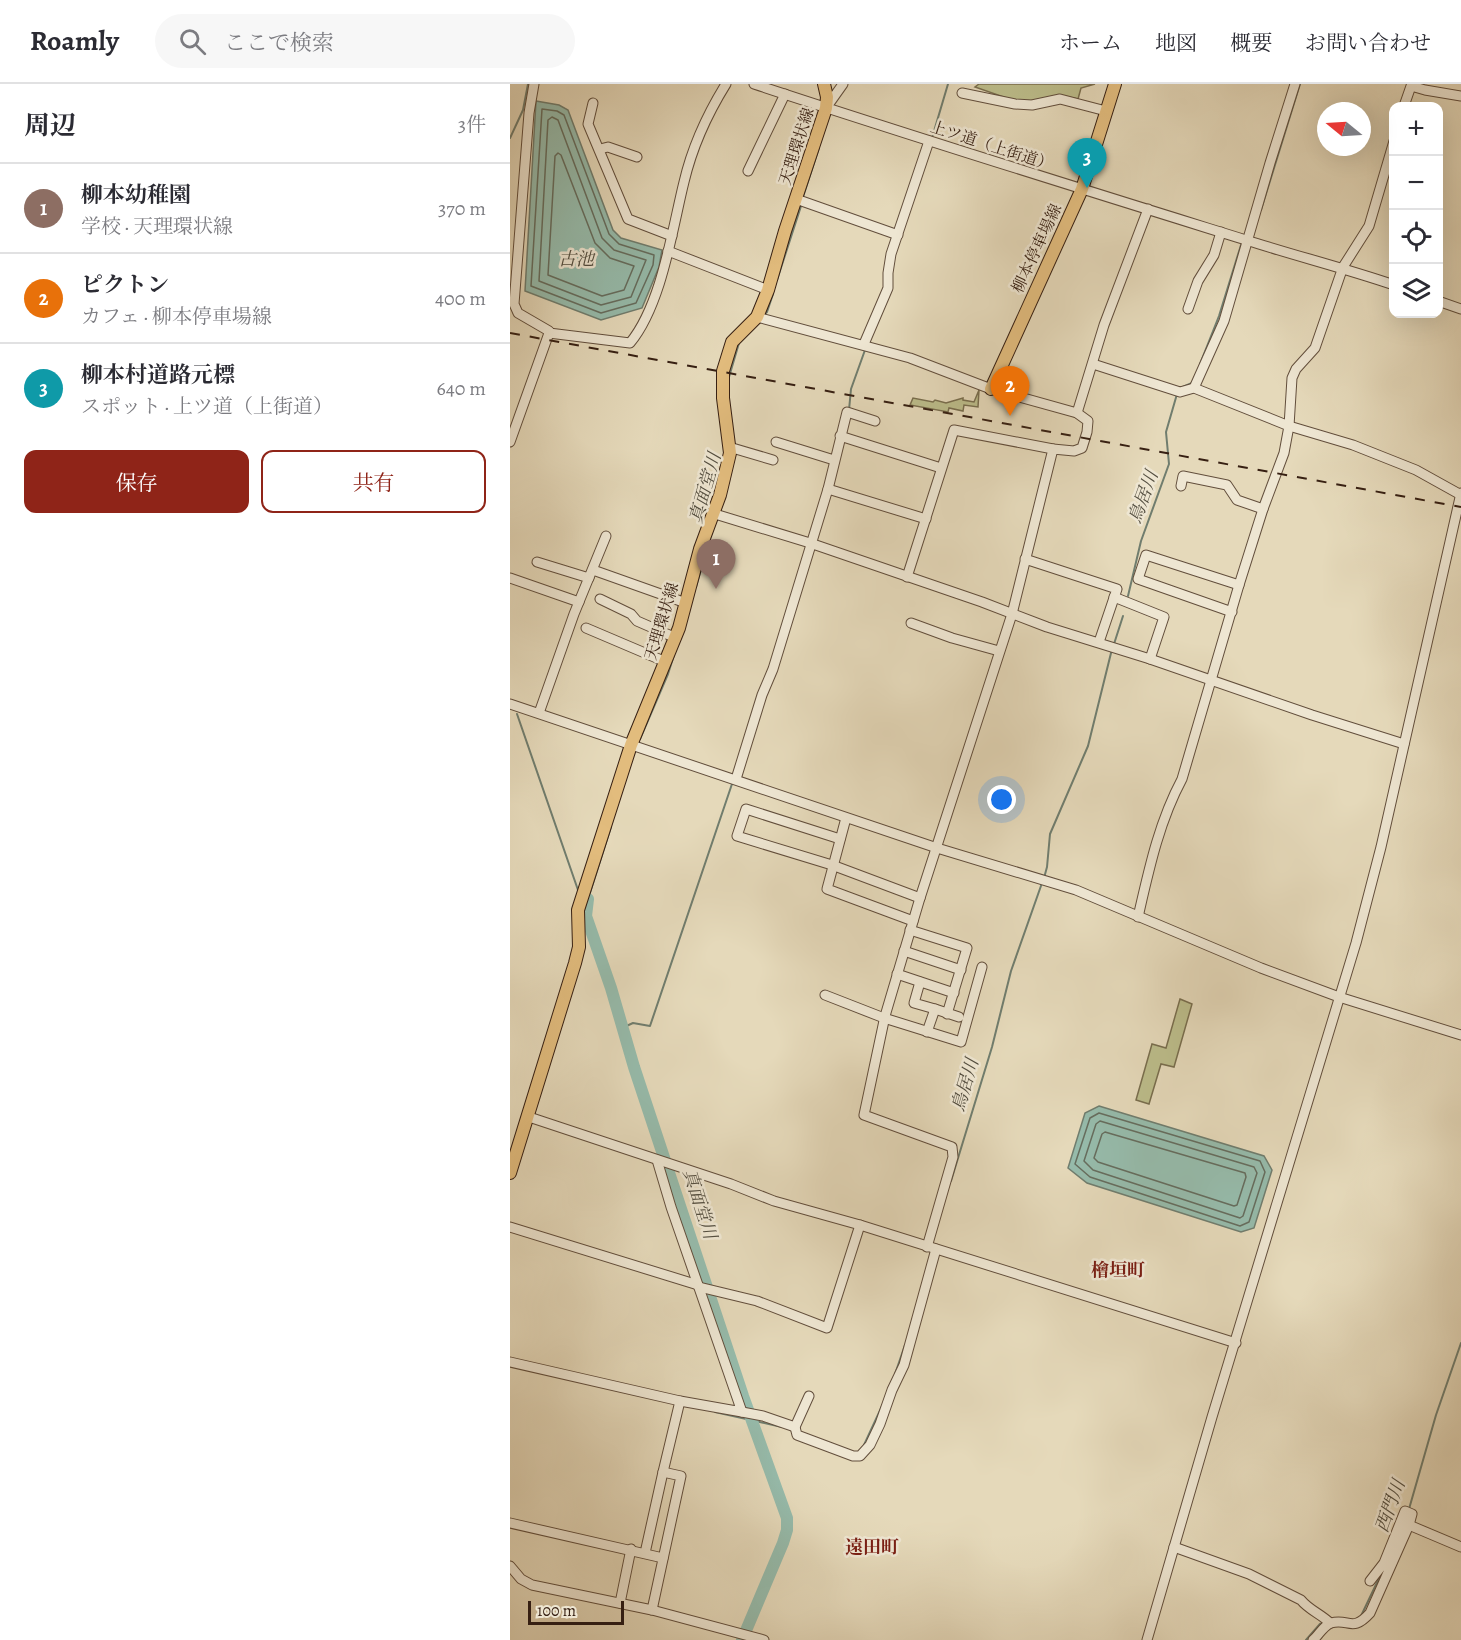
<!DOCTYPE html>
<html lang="ja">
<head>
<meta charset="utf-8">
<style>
	body { margin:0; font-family:Alegreya,"Noto Serif JP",serif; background:#f7f7f7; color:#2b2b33 }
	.controls { position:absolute; right:18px; top:18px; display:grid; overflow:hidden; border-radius:12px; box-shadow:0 6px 24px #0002 }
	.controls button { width:54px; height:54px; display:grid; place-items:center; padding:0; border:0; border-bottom:2px solid #e1e1e2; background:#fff; color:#2b2b33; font:30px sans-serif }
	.compass { position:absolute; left:807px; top:18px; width:54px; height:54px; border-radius:50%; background:#fff; box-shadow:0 6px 24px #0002; rotate:288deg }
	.scale { position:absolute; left:18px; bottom:15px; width:96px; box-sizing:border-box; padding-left:6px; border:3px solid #361f12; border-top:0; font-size:16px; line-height:21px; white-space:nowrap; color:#361f12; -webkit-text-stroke:4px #eee6d2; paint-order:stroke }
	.you { position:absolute; left:492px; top:716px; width:21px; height:21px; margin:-15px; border:4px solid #fff; border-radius:50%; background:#1a73e8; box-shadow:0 0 0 9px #1a73e833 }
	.badge { display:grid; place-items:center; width:39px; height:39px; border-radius:50%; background:#8f2418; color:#fff; font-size:20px; font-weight:700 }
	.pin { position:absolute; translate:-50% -50px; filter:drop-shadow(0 2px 3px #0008) }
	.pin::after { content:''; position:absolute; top:32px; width:21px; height:18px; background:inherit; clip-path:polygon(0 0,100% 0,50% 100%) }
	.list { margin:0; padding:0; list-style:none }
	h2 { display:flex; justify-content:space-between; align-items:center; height:78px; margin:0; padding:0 24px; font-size:26px }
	h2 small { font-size:20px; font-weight:400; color:#7c7c81 }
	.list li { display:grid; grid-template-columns:39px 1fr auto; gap:18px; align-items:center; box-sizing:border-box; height:90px; padding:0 24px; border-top:2px solid #e1e1e2 }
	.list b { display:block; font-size:22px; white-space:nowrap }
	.list p { margin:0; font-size:20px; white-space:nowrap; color:#7c7c81 }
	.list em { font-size:20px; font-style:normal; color:#7c7c81 }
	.actions { display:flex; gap:12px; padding:18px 24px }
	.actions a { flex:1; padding:14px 0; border:2px solid #8f2418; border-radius:12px; text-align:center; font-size:21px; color:#8f2418 }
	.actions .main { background:#8f2418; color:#fff }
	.icon { flex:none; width:33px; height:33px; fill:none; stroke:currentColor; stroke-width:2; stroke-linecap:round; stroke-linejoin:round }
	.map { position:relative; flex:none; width:951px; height:1556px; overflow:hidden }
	header { display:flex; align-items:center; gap:36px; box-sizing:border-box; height:84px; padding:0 30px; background:#fff; border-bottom:2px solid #e1e1e2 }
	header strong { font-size:28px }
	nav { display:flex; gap:33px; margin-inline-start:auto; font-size:21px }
	.search { width:420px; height:54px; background:#f7f7f7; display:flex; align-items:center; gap:15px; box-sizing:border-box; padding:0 21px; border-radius:33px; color:#7c7c81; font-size:22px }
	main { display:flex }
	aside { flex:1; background:#fff }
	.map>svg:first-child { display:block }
</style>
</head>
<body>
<header>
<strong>Roamly</strong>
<div class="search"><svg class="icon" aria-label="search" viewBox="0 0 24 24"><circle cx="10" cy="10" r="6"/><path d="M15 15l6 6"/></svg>ここで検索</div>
<nav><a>ホーム</a><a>地図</a><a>概要</a><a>お問い合わせ</a></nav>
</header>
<main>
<aside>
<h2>周辺<small>3件</small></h2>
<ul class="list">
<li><span class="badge" style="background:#8d6e63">1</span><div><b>柳本幼稚園</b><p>学校 · 天理環状線</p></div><em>370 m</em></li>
<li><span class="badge" style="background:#e8710a">2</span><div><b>ピクトン</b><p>カフェ · 柳本停車場線</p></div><em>400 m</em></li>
<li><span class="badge" style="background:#0f9aa8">3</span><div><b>柳本村道路元標</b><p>スポット · 上ツ道（上街道）</p></div><em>640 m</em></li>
</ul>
<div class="actions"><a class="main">保存</a><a>共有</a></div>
</aside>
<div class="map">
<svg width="951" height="1556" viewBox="0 0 951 1556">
	<rect width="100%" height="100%" fill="#e5d9ba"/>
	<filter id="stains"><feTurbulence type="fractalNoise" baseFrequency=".00333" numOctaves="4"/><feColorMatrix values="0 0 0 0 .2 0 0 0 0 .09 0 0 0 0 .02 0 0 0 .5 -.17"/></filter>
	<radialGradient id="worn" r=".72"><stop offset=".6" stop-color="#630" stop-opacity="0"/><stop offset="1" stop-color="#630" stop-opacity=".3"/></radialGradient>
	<g fill="#bcbd8b" stroke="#796e4e" stroke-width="1.5">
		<polygon points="469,0 585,0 571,4 568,15 550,11 511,19 465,3"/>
		<polygon points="469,306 468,323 454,321 453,327 439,324 438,328 400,321 403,314 423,318 425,316 436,319 453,314 453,316 464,318"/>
		<polygon points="670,915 682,920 664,983 651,980 639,1020 626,1016 642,960 656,964"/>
	</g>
	<g fill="#96bbab" stroke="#707d6e" stroke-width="1.5">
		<polygon points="26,17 49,21 58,26 103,146 111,154 152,166 149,183 132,224 91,236 15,207"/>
		<polygon points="589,1022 754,1072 762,1086 744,1144 731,1148 577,1099 558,1084 575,1029"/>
	</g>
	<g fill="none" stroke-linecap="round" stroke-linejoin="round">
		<g stroke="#666d5e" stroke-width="1.5">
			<polygon points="32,25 47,27 54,31 99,150 109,160 144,171 143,181 126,219 91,229 21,202"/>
			<polygon points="42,33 48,36 92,154 104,166 136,176 121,213 91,221 29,197 38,36"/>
			<polygon points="48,69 51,71 85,159 100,174 124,182 114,206 92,212 38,191 45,72"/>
			<polygon points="589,1029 750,1077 755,1088 739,1138 730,1142 580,1093 565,1080 580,1034"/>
			<polygon points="590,1037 744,1083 747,1089 733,1132 730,1134 583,1086 574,1077 586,1040"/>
			<polygon points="595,1048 735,1089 736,1093 727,1121 724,1122 588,1078 584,1074 592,1050"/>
		</g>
		<g stroke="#707d6e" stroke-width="2">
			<polyline points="0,54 13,26 18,0"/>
			<polyline points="422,54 438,0"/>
			<polyline points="293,113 309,64"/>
			<polyline points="751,126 790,0"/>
			<polyline points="267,196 292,119"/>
			<polyline points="253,232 257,228 263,210"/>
			<polyline points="690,280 709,232 731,161"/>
			<polyline points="219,293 229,259"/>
			<polyline points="668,305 682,299"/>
			<polyline points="339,326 341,305 355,266"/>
			<polyline points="186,503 200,454"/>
			<polyline points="618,512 631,457 659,380 656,348 667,310"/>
			<polyline points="604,560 613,532"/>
			<polyline points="7,630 68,806"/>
			<polyline points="130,655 158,590 164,571"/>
			<polyline points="534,794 537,783 540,750 578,662 602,565"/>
			<polyline points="78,815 101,743"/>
			<polyline points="112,944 123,939 140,942 223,697"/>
			<polyline points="441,1097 482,963 501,887 532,799"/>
			<polyline points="385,1290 395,1261"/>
			<polyline points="205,1328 272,1343"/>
			<polyline points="354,1361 373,1320"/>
			<polyline points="899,1425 926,1331 951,1259"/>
			<polyline points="851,1532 872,1488"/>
			<polyline points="232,1555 235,1556"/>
			<polyline points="796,1556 810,1540 815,1538"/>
		</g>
		<polyline stroke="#96bbab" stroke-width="12" points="78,815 76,832 101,904 124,983 233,1312 277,1434 277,1446 273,1459 232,1556"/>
		<g stroke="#624e3c" stroke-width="11">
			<g id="minor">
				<path d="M244,0C407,54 572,105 736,156C786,172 834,184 884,201"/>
				<polyline points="452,9 505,20 522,21 550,15 596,27"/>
				<polyline points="83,19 78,40 118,135 162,152"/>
				<polyline points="894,22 901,2 915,6 951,12"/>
				<polyline points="316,24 333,0"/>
				<polyline points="90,65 98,63 127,73"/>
				<polyline points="238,87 275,10"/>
				<polyline points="286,115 388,151"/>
				<polyline points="158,167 258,206"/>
				<polyline points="928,217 951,225"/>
				<polyline points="678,225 688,197 704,171 711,148"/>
				<polyline points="247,233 400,274 481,305 567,329 578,337 577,348 572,364 564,367 543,365 502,530 410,814 375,932 354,1031 442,1063 443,1073 417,1163"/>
				<path d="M39,249L120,259C152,220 162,146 174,98C182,64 198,29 216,0"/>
				<polyline points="354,260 378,204 378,189 381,170 419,57"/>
				<polyline points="583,280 670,308 684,304 779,342 843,361 906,386 951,411"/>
				<polyline points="684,304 714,237 760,79 785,0"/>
				<polyline points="567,329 594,241 638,125"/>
				<polyline points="330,352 431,384"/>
				<polyline points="0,358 39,249 39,247 8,229 4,220 19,29 24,0"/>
				<polyline points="266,358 324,376"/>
				<polyline points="219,363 263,376"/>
				<polyline points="671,402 673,392 717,401 727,416 753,425"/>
				<polyline points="318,405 416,435"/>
				<polyline points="205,430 300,459 472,518 537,543 640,575 802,631 894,660"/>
				<polyline points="515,475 607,505 589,558"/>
				<polyline points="27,478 79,494"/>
				<polyline points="83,486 176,519"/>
				<polyline points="397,493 444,346 543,365"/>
				<polyline points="0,494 69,518"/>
				<polyline points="604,513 654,533 640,575"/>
				<polyline points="90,515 121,530 127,537 166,554"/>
				<polyline points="722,528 628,495 636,471 729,501"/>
				<polyline points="401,539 442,554 489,567"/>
				<polyline points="76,544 156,578"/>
				<polyline points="0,620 427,764 566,806 751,884 829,913 951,951"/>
				<polyline points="29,629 64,530 96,452"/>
				<polyline points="226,695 252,611 263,585 318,405 337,328 365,337"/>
				<polyline points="336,734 317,805 403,837"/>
				<polyline points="330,755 236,725 227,752 322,781 410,814"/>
				<path d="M628,833C639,785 649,738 672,695L729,501L753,425L774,369L779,342L782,294L786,285L805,264L833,183L859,142L884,57"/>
				<polyline points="400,846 457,864 437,930"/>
				<polyline points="394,867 451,886"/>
				<polyline points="387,890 444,909"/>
				<polyline points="410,898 404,919 425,925"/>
				<polyline points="315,911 374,934 451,958 472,883"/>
				<polyline points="417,948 425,925 449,933"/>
				<polyline points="19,1033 221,1100 264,1117 350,1141 726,1259"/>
				<polyline points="0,1143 188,1201"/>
				<polyline points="189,1203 247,1217 317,1244 350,1141"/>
				<polyline points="0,1278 170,1317 232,1328 161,1123 147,1076"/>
				<polyline points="232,1328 253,1332 285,1343 299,1312"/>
				<polyline points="285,1343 287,1351 343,1372 350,1372 360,1361 370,1340 382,1306 394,1281 426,1165"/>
				<polyline points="0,1439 153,1474"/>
				<polyline points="899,1441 951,1463"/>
				<path d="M664,1463L739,1490L791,1516C799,1526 811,1530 820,1539"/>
				<polyline points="135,1469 153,1388"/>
				<polyline points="0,1482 11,1495 22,1501 142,1526 254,1556"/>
				<polyline points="110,1519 121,1465"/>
				<polyline points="142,1526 171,1392 153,1388 170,1317"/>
				<polyline points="637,1556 702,1333 846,859 871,763 951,409"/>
				<path d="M803,1556C809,1551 813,1542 821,1539C839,1534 842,1549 860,1529L899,1441L902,1430L895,1427L874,1479L860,1497"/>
			</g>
		</g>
		<g stroke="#361f12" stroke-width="14">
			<g id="major">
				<polyline points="481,305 572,105 605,0"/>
				<polyline points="0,1089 65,879 69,863 68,826 121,661 169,544 190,465 210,411 220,369 213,314 213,287 222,258 247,233 258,206 275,147 316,24 317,13 314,0"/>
			</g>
		</g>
		<use href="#minor" stroke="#eee6d2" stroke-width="9"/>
		<use href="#major" stroke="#e2bc7d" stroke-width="12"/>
		<polyline stroke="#361f12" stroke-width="2" stroke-dasharray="10 10" stroke-linecap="butt" points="0,249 951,423"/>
	</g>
	<g text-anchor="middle" stroke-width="5" stroke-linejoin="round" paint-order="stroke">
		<g font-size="16" fill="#361f12" stroke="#eee6d2">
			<text transform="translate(482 61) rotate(18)" y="6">上ツ道（上街道）</text>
			<text transform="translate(286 62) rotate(-72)" y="6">天理環状線</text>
			<text transform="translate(526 164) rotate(-65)" y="6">柳本停車場線</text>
			<text transform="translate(151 537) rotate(-73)" y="6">天理環状線</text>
		</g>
		<g font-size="18" font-style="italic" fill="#534e40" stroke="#eee6d2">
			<text x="66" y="181">古池</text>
			<text transform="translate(195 404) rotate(-74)" y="6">真面堂川</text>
			<text transform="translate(633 413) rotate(-70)" y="6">鳥居川</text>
			<text transform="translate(455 1001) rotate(-74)" y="6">鳥居川</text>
			<text transform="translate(190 1120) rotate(72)" y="6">真面堂川</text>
			<text transform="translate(880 1422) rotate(-70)" y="6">西門川</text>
		</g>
		<g font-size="18" font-weight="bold" fill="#7a1f14" stroke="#eee6d2">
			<text x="608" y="1192">檜垣町</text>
			<text x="362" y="1469">遠田町</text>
		</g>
	</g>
	<rect width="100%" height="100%" filter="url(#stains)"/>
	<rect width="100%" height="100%" fill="url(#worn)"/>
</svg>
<div class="controls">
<button>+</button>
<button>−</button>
<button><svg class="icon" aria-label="locate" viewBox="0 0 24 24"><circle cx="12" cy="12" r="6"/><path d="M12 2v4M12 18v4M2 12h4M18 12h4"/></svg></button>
<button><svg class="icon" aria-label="layers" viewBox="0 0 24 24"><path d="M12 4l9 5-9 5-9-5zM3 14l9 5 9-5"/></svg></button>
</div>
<svg class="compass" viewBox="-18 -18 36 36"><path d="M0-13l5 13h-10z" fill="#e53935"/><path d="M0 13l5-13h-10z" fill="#7c7c81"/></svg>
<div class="scale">100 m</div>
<div class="you"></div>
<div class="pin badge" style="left:206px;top:505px;background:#8d6e63">1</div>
<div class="pin badge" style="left:500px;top:332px;background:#e8710a">2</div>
<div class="pin badge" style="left:577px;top:104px;background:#0f9aa8">3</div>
</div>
</main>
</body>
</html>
